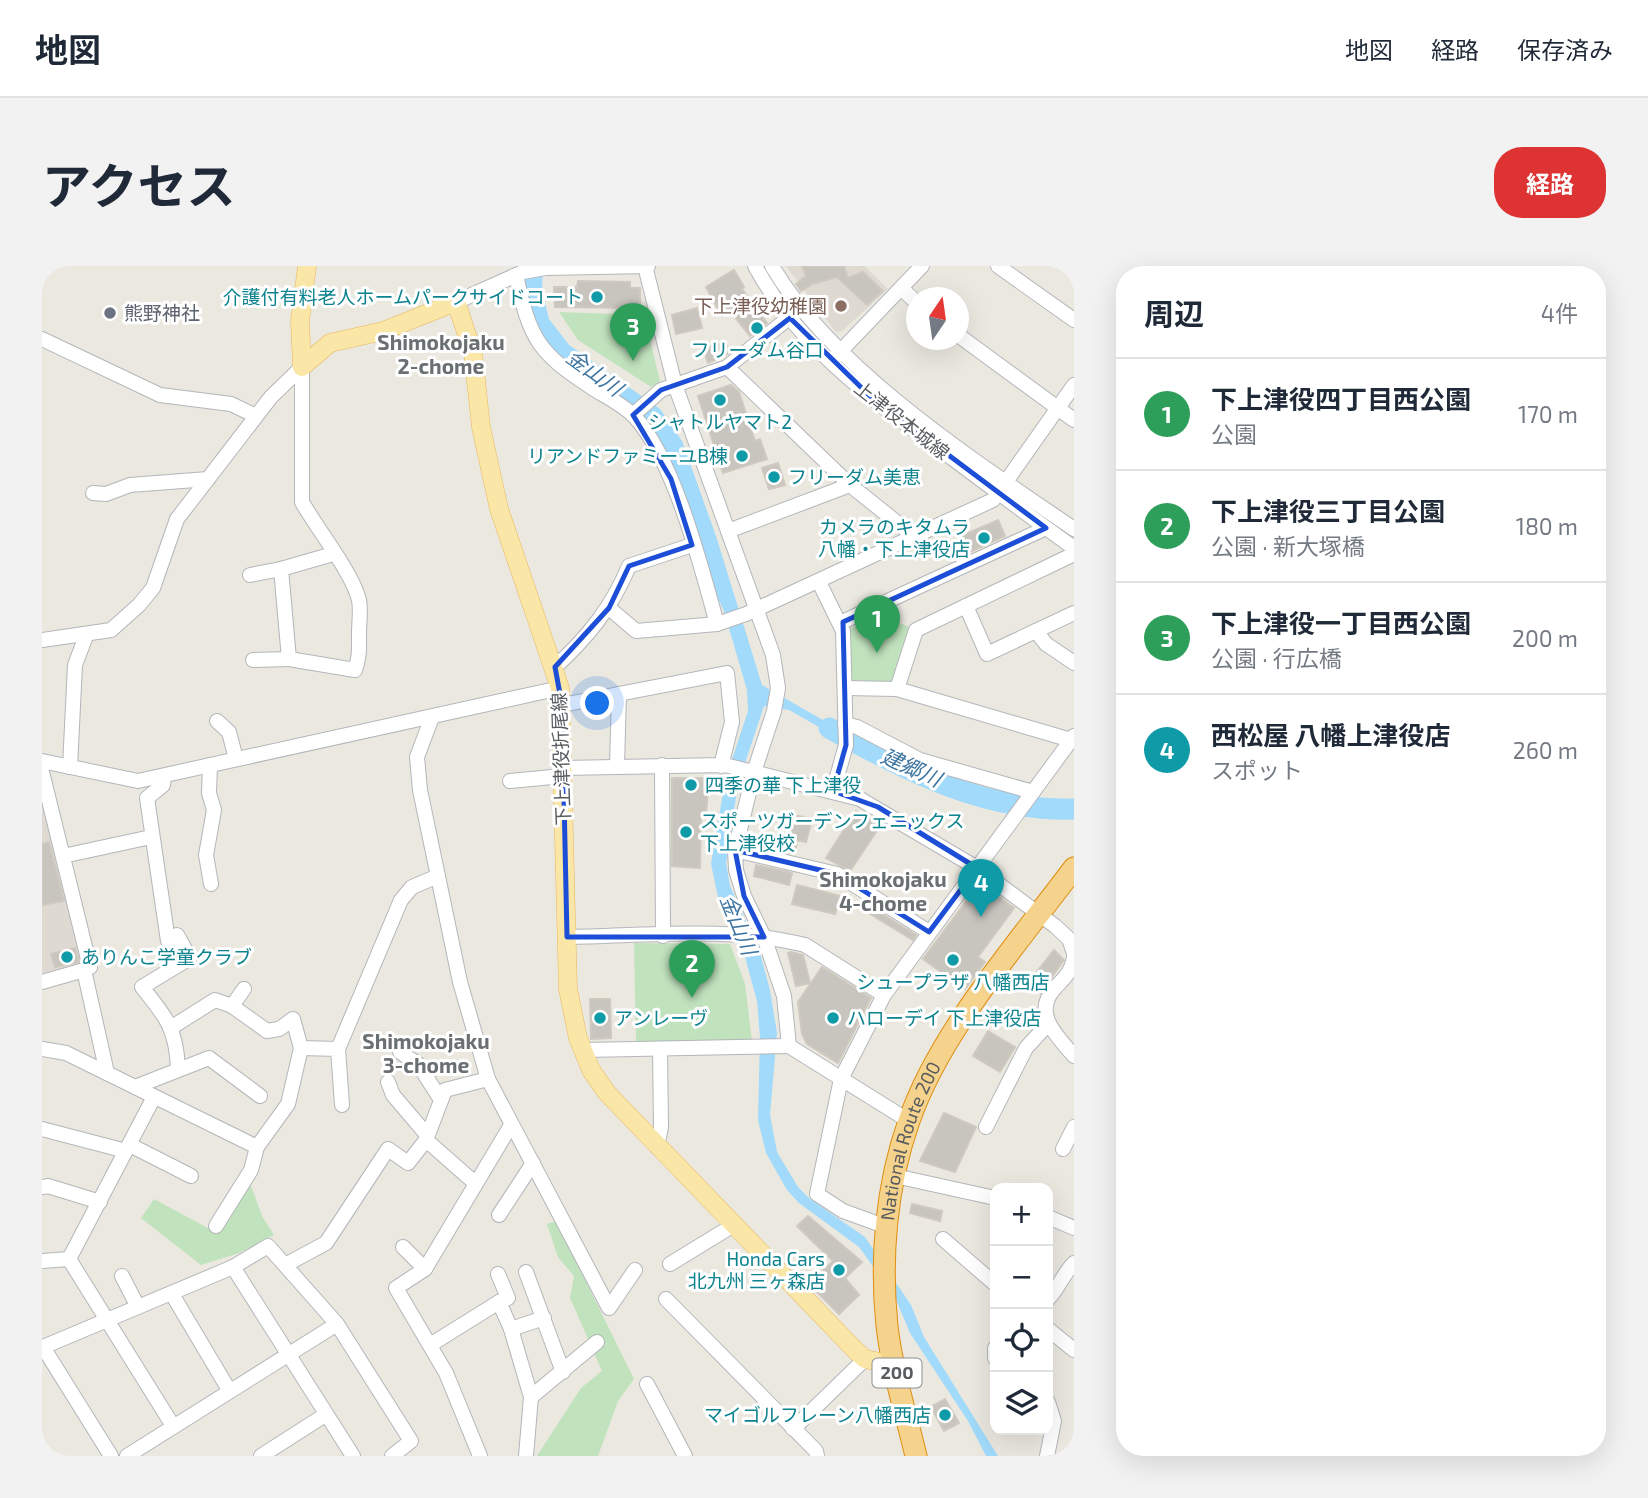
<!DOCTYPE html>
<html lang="ja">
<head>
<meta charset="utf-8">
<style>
	body { margin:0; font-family:"Exo 2","Noto Sans JP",sans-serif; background:#f2f2f3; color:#1f2937 }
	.controls { position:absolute; right:21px; bottom:21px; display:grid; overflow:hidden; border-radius:14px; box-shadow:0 7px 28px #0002 }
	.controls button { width:63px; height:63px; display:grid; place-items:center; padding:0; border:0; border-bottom:2px solid #e0e1e3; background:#fff; color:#1f2937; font:35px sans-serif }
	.compass { position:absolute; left:864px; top:21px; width:63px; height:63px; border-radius:50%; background:#fff; box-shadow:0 7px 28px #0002; rotate:13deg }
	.you { position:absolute; left:556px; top:438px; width:24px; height:24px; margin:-18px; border:5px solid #fff; border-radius:50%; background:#1a73e8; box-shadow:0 0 0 10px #1a73e833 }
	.badge { display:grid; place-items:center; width:46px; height:46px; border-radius:50%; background:#de3333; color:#fff; font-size:23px; font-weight:700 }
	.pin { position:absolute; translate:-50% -58px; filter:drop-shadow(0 2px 4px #0008) }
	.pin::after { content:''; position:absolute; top:37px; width:24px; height:21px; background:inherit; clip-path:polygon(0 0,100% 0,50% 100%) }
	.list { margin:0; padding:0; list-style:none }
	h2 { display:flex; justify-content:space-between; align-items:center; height:91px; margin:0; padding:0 28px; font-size:30px }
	h2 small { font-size:23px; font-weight:400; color:#747a83 }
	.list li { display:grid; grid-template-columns:46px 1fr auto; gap:21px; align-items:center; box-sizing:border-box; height:112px; padding:0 28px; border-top:2px solid #e0e1e3 }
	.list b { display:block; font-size:26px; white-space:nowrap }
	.list p { margin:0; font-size:23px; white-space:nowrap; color:#747a83 }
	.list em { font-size:23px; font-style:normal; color:#747a83 }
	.icon { flex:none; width:38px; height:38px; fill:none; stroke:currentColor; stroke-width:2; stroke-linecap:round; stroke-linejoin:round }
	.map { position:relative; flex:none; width:1032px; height:1190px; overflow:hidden; border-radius:28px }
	header { display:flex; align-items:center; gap:42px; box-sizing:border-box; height:98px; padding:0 35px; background:#fff; border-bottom:2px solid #e0e1e3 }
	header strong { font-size:33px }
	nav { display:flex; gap:38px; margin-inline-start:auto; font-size:24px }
	.intro { display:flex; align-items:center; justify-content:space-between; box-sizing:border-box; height:168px; padding:0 42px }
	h1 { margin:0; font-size:49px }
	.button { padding:18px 32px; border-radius:28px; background:#de3333; color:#fff; font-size:24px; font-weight:700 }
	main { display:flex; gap:42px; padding:0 42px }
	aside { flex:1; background:#fff; border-radius:28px; box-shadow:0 7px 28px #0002 }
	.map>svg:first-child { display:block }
</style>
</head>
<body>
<header>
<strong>地図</strong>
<nav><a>地図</a><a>経路</a><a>保存済み</a></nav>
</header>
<div class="intro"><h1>アクセス</h1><a class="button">経路</a></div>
<main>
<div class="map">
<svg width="1032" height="1190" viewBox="0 0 1032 1190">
	<rect width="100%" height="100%" fill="#ebe8e0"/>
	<g fill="#ded9d1">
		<polygon points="744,0 823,0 846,23 799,66 793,65"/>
		<polygon points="0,529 41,697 0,708"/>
	</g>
	<g fill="#c0e2bd">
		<polygon points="517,46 602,49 618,115 609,121 536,74"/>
		<polygon points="846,348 850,354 870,362 854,412 849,416 808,414 808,362"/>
		<polygon points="592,677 688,678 703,718 710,775 594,776"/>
		<polygon points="208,917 220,950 232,969 197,987 159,999 99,952 112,933 175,967"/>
		<polygon points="514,955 592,1113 576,1135 556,1190 495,1190 539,1122 560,1105 528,1032 532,1010 516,991 505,958"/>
	</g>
	<polygon fill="#a1dafa" points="481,0 501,0 500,25 507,53 527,79 618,143 640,175 674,270 720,419 798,464 798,473 747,444 722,440 696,518 684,597 688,620 718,687 728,724 735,767 728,849 735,886 756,921 768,933 823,971 869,1039 882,1071 956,1190 944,1190 926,1155 868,1067 853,1031 817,981 757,937 745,924 724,887 716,854 718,771 715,735 703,691 676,631 669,598 683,515 706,445 705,424 682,345 670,320 633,204 614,170 501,79 487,37"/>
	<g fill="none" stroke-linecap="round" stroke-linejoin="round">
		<path stroke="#a1dafa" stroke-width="21" d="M787,462C862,504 944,546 1032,543"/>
	</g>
	<g fill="#c8c5bf" stroke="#cfc9bf" stroke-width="2">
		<polygon points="760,0 802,0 806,12 821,6 841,25 825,39 795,11 770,18 759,25 754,18 764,10"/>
		<polygon points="692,4 702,21 700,23 725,57 708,70 688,45 680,50 664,21"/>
		<polygon points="536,15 588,16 588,22 598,22 598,42 513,41 512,21 535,21"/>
		<polygon points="655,42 660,62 634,68 630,49"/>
		<polygon points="683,75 688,87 666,97 661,83"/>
		<polygon points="689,119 697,126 713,175 718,173 725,193 681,207 656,130"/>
		<polygon points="736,197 743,219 727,223 720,202"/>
		<polygon points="956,254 963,270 926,287 919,270"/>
		<polygon points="630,512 667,512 664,547 659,547 658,602 630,600"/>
		<polygon points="814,545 838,560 808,605 784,592"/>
		<polygon points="752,549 770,553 764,576 756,574 752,588 744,586"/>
		<polygon points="7,576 22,635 0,639 0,578"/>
		<polygon points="714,599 750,607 747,619 712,610"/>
		<polygon points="938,617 972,642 936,691 943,696 923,723 881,693"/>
		<polygon points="755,619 798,630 793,648 750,638"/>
		<polygon points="829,641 874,669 871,674 825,646"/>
		<polygon points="33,682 37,696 13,701 9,688"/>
		<polygon points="1012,684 1022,694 998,727 986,717"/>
		<polygon points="749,686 761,689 768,717 754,720 746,687"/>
		<polygon points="780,701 829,732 796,797 765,778 760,768 756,736"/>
		<polygon points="548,733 568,733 569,772 549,773"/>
		<polygon points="946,765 973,781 958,806 931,790"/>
		<polygon points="902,847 934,861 913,906 878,895"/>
		<polygon points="870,938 900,945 898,955 868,947"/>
		<polygon points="766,950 820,996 803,1012 817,1029 797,1048 767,1018 791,995 755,960"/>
		<polygon points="903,1133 917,1157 902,1165 889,1141"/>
	</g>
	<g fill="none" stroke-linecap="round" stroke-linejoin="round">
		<g stroke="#b3b6ba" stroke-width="16">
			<g id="minor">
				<polyline points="603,0 633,119 731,389 736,422 732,445 712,506 693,584 694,604 702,630 722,671 742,730 747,780 867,855"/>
				<path d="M713,0C755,78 828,132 898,183C942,216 987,250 1032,282"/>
				<path d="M730,0C790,103 934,196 1032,263"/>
				<polyline points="956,0 1032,54"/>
				<path d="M474,9C488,74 496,87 552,123C565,131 581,139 592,150C632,193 659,300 675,358"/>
				<polyline points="860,23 874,36"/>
				<polyline points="414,36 481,6 503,2 606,0"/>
				<polyline points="916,69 1032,154"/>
				<polyline points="0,73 118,129 189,138 214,150"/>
				<polyline points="792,92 880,0"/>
				<path d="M260,101V236C275,263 310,306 317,334C319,344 317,357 317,367C317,380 318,391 313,404L247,393L239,303L291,288"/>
				<polyline points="685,101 808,219 873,271"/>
				<polyline points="591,149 619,124 685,101 753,47"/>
				<polyline points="51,227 64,228 88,219 166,213"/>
				<polyline points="686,265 808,219"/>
				<polyline points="208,309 239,303"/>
				<polyline points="777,316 801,365 804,479 791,525"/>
				<polyline points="924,340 945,388 1032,347"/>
				<polyline points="567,342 594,365 675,358 704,348 951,234 1032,119"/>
				<polyline points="798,357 1004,262"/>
				<polyline points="994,365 1004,378 1032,397"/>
				<polyline points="0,374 69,364 97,339 111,322 135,253 229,131 260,101"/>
				<polyline points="211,394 247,393"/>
				<path d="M513,401C546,371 570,341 587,300L650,279"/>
				<polyline points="804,422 855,423 1029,474"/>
				<polyline points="855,423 874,364 1032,288"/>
				<polyline points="520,439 685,407 690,456 679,500"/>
				<polyline points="390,451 375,491 378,524 418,716 446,813 567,1042 593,1004"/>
				<polyline points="175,455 187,466 194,493"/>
				<polyline points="803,458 815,461 878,494 991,526"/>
				<polyline points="0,495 96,515 518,422"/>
				<polyline points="168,499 167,527 172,544 164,589 169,618"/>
				<polyline points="575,499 577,428"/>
				<polyline points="620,499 621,670"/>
				<polyline points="28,501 33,399 44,370"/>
				<polyline points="520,502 683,499 818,533 935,602 1013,660 1027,673 1032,687"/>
				<polyline points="0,506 48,701 42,704"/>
				<path d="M122,511L121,519L105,532L126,675L135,669L148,692L100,721C124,751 134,762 136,802"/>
				<polyline points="468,515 521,510"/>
				<polyline points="693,584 795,608 887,666"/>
				<polyline points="21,590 109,571"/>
				<path d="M525,671C603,670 687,660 763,679L842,729"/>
				<path d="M1032,691C1030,706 1022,712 1012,723C990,748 1016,771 1032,790"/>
				<polyline points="0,716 42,704 65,807"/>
				<polyline points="130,761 173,734 190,740"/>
				<polyline points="259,782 296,783 300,839"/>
				<polyline points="0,783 24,787 215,881"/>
				<polyline points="296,783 359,634 370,621 396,610"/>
				<polyline points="542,784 747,780"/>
				<polyline points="358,786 376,798 399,834"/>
				<polyline points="346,816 351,829 385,869"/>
				<polyline points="93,821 167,792 218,830"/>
				<polyline points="944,861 984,782 1006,758"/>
				<polyline points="0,863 84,885"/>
				<polyline points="384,874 433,917"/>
				<polyline points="88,879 149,910"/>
				<polyline points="615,881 619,861 618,783"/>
				<polyline points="1021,883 1032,861"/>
				<polyline points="853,910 953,932"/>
				<polyline points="0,921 6,920 58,936"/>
				<polyline points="457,949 491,897"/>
				<polyline points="1006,951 1032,962"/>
				<polyline points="174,960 209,904 215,881 246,838 259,782 251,753 237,763 225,765 190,740 202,723"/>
				<polyline points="845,961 801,945 775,928 799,813 842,729 1032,470"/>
				<polyline points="901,973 953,1018"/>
				<polyline points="361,981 383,1003"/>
				<polyline points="27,993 131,1160"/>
				<polyline points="27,993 112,831"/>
				<polyline points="0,995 27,993"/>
				<polyline points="628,998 690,960"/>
				<polyline points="243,999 284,977 346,883 366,897 384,874 403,824 446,813"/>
				<polyline points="191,1001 311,1190"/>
				<polyline points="484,1006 521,1106"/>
				<polyline points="456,1008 466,1032 457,1036"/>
				<polyline points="80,1010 96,1041"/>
				<polyline points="130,1028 187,1124"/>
				<polyline points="624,1033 774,1185 775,1190"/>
				<path d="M1006,1033C1017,1022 1021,1008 1032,997"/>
				<polyline points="469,1063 502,1052"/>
				<polyline points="1006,1063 1032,1084"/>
				<polyline points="388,1079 457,1036 469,1063 489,1131 484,1190"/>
				<polyline points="953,1082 953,1092"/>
				<polyline points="605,1118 643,1190"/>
				<polyline points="489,1131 555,1076"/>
				<polyline points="751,1163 823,1093"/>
				<polyline points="69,1190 1,1081 191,1001 226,980 295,1058 369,1175 350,1190"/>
				<polyline points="85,1190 295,1058"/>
				<polyline points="219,1190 283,1149"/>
				<polyline points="438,1190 404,1107 354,1022 383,1003 469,859"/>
				<polyline points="1005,1190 1012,1155 1006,1136"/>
			</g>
		</g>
		<g stroke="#e8b65c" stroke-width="19">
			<polyline id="major" points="265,0 258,55 260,101 288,77 341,65 414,36 431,87 439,161 457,243 518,422 526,723 536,772 549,804 565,827 814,1085 823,1093 853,1099"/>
		</g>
		<g stroke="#de8d0d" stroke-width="23">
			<g id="highway">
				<path id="s1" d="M874,1190C864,1148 850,1104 845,1060C838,993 844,920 867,855C897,767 976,677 1032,602"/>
			</g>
		</g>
		<use href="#minor" stroke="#fff" stroke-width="14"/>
		<use href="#major" stroke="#fae6a6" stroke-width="18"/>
		<use href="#highway" stroke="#f6d38c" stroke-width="21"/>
	</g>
	<path fill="none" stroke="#1d4ed8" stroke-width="5" stroke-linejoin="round" d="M748,52L829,131L1004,262L801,356L804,479L791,525L836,541L935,602L887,666L795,608L693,584L702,630L722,671H525L520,439L513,401L567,342L587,300L650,279L629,213L591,149L619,124L685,101Z"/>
	<g fill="#0f9aa8" stroke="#fff" stroke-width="2.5">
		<circle cx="555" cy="31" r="7"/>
		<circle cx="715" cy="62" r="7"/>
		<circle cx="678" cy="134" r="7"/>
		<circle cx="700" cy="190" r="7"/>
		<circle cx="732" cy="211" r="7"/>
		<circle cx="942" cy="272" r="7"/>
		<circle cx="649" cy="519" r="7"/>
		<circle cx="644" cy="566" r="7"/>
		<circle cx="25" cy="691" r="7"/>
		<circle cx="911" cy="694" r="7"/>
		<circle cx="558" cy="752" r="7"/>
		<circle cx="791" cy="752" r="7"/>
		<circle cx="797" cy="1004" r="7"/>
		<circle cx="903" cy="1149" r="7"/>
	</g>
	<circle fill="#8d6e63" stroke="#fff" stroke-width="2.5" cx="799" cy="40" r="7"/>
	<circle fill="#6b7280" stroke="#fff" stroke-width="2.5" cx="68" cy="47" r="7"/>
	<g text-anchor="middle" stroke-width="6" stroke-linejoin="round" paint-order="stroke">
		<rect fill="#fff" stroke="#8b8e90" stroke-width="2" x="830.5" y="1092.5" width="49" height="29" rx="5"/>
		<g font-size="18" font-weight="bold" fill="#595d60">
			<text x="855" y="1113">200</text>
		</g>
		<g font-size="19" fill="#0d838f" stroke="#fff" text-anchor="start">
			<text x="541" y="38" text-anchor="end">介護付有料老人ホームパークサイドコート</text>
			<text x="715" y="91" text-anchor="middle">フリーダム谷口</text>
			<text x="678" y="163" text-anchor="middle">シャトルヤマト2</text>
			<text x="686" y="197" text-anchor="end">リアンドファミーユB棟</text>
			<text x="746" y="218">フリーダム美恵</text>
			<text x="928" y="268" text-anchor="end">カメラのキタムラ<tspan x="928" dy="22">八幡・下上津役店</tspan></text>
			<text x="663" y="526">四季の華 下上津役</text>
			<text x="658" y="562">スポーツガーデンフェニックス<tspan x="658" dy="22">下上津役校</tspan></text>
			<text x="39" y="698">ありんこ学童クラブ</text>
			<text x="911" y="723" text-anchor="middle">シュープラザ 八幡西店</text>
			<text x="572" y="759">アンレーヴ</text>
			<text x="805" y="759">ハローデイ 下上津役店</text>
			<text x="783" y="1000" text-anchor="end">Honda Cars<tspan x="783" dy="22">北九州 三ヶ森店</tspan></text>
			<text x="889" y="1156" text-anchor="end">マイゴルフレーン八幡西店</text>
		</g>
		<g font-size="19" fill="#785e54" stroke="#fff" text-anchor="end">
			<text x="785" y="47">下上津役幼稚園</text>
		</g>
		<g font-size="19" fill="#5b616d" stroke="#fff" text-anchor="start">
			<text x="82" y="54">熊野神社</text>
		</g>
		<g font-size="19" fill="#595d60" stroke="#fff">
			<text transform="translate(860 154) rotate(38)" y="7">上津役本城線</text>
			<text transform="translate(519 493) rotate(-92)" y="7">下上津役折尾線</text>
			<text dy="7" stroke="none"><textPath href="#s1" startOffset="322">National Route 200</textPath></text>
		</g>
		<g font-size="21" font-weight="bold" fill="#6a6f72" stroke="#fff">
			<text x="399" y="84">Shimokojaku<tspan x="399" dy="24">2-chome</tspan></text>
			<text x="841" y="621">Shimokojaku<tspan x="841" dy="24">4-chome</tspan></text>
			<text x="384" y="783">Shimokojaku<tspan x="384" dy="24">3-chome</tspan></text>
		</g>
		<g font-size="21" font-style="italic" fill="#3e76a1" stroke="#fff">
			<text transform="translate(552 107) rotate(36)" y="7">金山川</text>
			<text transform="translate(869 502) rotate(24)" y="7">建郷川</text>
			<text transform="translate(696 659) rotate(68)" y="7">金山川</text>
		</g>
	</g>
</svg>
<div class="controls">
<button>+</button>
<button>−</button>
<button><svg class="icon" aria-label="locate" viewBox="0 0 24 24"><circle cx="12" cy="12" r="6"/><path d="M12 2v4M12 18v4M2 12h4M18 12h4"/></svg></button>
<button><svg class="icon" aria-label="layers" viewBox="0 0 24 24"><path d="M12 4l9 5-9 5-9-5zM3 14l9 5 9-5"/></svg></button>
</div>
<svg class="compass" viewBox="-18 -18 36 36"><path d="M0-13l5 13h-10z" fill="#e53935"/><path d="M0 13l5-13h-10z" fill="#747a83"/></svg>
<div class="you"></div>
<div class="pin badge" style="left:835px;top:387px;background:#2e9e5b">1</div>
<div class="pin badge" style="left:650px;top:732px;background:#2e9e5b">2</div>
<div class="pin badge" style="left:591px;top:95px;background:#2e9e5b">3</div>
<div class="pin badge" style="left:939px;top:651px;background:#0f9aa8">4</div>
</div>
<aside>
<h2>周辺<small>4件</small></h2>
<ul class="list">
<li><span class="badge" style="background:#2e9e5b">1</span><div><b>下上津役四丁目西公園</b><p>公園</p></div><em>170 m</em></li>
<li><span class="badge" style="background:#2e9e5b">2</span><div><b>下上津役三丁目公園</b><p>公園 · 新大塚橋</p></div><em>180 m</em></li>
<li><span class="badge" style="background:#2e9e5b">3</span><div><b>下上津役一丁目西公園</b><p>公園 · 行広橋</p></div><em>200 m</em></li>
<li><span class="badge" style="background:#0f9aa8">4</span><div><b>西松屋 八幡上津役店</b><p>スポット</p></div><em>260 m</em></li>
</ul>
</aside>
</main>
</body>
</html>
